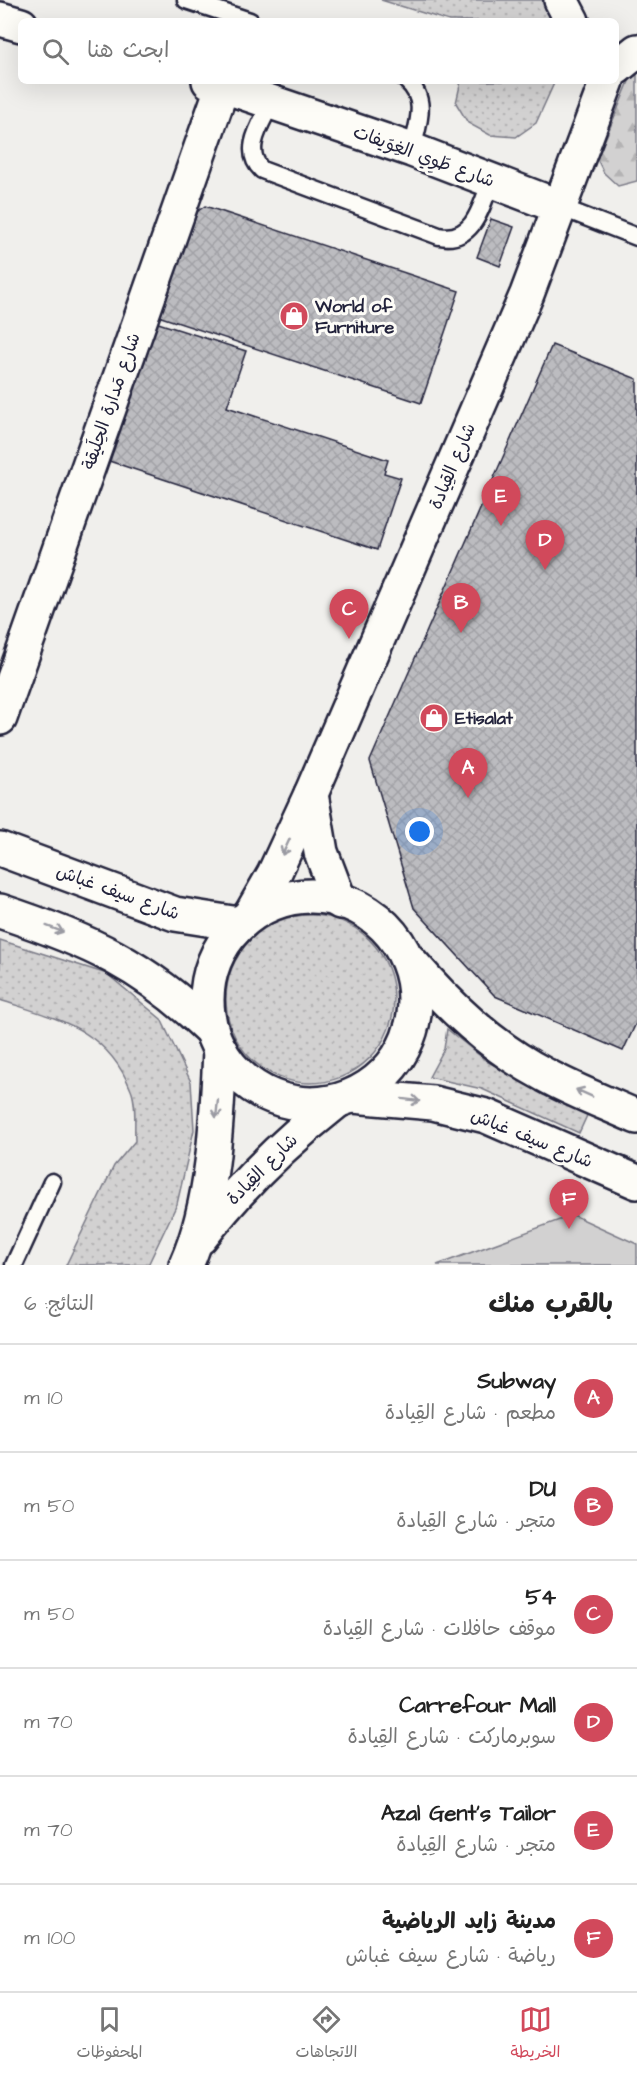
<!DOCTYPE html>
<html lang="ar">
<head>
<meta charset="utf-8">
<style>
	body { margin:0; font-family:"Architects Daughter","Playpen Sans Arabic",sans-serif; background:#f2f2f2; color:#222; direction:rtl }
	.you { position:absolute; left:420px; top:832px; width:21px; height:21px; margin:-15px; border:4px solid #fff; border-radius:50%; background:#1a73e8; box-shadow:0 0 0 9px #1a73e833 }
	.badge { display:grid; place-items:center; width:39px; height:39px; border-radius:50%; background:#d1495b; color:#fff; font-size:20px; font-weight:700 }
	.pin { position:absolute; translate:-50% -50px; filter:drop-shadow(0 2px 3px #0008) }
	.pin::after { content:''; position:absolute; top:32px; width:21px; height:18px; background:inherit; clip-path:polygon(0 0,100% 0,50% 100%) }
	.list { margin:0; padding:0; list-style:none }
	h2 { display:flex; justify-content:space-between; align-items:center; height:78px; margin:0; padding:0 24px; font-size:26px }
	h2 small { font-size:20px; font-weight:400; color:#767676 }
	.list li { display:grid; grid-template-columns:39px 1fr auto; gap:18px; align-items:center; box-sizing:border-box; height:108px; padding:0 24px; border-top:2px solid #e0e0e0 }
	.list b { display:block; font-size:22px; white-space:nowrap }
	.list p { margin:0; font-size:20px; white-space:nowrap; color:#767676 }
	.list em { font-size:20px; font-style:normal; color:#767676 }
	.icon { flex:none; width:33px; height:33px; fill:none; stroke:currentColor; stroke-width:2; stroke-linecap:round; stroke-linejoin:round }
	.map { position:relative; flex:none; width:637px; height:1265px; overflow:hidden; direction:ltr }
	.search { position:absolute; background:#fff; box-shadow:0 6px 24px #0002; left:18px; right:18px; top:18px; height:66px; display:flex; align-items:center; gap:15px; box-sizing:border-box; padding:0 21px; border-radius:9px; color:#767676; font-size:22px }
	.sheet { height:726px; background:#fff }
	nav { display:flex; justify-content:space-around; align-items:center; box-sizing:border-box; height:84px; border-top:2px solid #e0e0e0; background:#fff; font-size:16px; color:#767676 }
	nav a { display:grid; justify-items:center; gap:3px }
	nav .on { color:#d1495b }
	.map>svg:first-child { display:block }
</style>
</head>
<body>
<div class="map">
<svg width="637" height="1265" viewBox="0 0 637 1265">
	<defs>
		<pattern id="green-dots" width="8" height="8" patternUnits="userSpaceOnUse" patternTransform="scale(1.5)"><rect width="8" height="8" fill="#d2d1d1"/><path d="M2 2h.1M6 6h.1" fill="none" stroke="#b4b3b4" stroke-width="1.8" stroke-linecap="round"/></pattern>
		<pattern id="forest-firs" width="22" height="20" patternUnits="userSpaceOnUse" patternTransform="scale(1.5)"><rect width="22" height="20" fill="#d2d1d1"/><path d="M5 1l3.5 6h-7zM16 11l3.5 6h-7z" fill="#b4b3b4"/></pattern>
		<pattern id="building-cross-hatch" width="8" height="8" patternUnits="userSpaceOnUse" patternTransform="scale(1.5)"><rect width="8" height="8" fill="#bcbcc0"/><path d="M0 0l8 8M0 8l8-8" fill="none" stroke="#a1a1a6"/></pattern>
	</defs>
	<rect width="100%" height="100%" fill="#f0efec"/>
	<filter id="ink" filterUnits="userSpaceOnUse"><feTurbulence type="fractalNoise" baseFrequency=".0167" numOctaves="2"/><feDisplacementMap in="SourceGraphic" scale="12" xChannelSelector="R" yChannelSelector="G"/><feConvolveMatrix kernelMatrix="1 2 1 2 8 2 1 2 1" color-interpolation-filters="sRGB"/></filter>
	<g filter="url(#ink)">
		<g fill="url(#green-dots)" stroke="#7a7a86" stroke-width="1.5">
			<polygon points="381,0 545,0 558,21 449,21"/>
			<polygon points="461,81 555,81 536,123 516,137 490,135 468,123 456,103"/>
			<circle cx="310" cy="999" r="84"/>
			<path d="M0,940L107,974L161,1019L191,1082L194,1130L177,1204L148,1265H66L114,1166L135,1141C134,1126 137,1104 131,1090C107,1028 57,1019 0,1000Z"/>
			<polygon points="447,1029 488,1062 589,1111 579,1133 482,1089 429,1077 444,1049"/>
		</g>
		<polygon fill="url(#forest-firs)" stroke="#7a7a86" stroke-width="1.5" points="637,71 637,181 618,186 604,173 597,159 630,79"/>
		<polygon fill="#d2d1d1" stroke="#7a7a86" stroke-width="1.5" points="573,1215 637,1244 637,1265 437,1265"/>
		<g fill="url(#building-cross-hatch)" stroke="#22223b" stroke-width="1.5">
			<polygon points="205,206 459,291 421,403 149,313 179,225"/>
			<polygon points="491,219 514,227 500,266 477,257"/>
			<polygon points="155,322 246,351 227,407 388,460 384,473 401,478 377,550 109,461"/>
			<polygon points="552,345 637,379 637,1021 623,1051 495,996 414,908 370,761"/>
		</g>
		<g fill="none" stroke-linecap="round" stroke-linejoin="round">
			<g stroke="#22223b" stroke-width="21">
				<g id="lane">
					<polyline points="186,0 250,21"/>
					<path d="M407,81C429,100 417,126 412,150"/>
					<path d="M272,101C262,123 241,150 262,170L439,236C474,243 482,205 491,180"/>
					<polyline points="560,207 637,237"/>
					<polyline points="14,1265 52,1182"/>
				</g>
			</g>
			<g stroke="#22223b" stroke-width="38">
				<g id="street">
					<polyline points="561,0 572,21"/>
					<polyline points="0,19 21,25"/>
					<polyline points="616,68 637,51"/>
					<polyline points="209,81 412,150 560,207"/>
					<polyline points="0,718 223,85"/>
					<polyline points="311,794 321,852 340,902"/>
					<polyline points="251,914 274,874 311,794 527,294 607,81"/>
				</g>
			</g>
			<g stroke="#22223b" stroke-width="38">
				<g id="secondary">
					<polyline points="0,849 175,914 239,924"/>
					<circle cx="311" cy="1000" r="104"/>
					<path d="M0,911C88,940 144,965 211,1030"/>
					<path d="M409,960C448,1005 491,1047 545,1075C574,1091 606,1103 637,1117"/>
					<polyline points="353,1096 433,1103 486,1116 637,1182"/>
					<path d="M200,1238C240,1186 285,1142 336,1102"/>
					<path d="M186,1265C214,1202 217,1119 220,1050"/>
				</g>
			</g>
			<use href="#lane" stroke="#fdfcf7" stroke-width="16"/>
			<use href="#street" stroke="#fdfcf7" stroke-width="33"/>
			<use href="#secondary" stroke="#fdfcf7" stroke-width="33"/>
		</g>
		<defs><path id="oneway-shaft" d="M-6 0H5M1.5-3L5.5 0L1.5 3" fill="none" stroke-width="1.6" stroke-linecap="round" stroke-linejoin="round" transform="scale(1.5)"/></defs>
		<g stroke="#9a9aa2">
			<use href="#oneway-shaft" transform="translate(286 847) rotate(115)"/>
			<use href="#oneway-shaft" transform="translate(55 929) rotate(20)"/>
			<use href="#oneway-shaft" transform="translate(584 1093) rotate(-156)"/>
			<use href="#oneway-shaft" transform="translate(411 1100) rotate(7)"/>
			<use href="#oneway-shaft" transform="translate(217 1109) rotate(96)"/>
		</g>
	</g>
	<defs>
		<g id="shop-disc" transform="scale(1.5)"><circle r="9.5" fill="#d1495b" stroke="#fdfcf7"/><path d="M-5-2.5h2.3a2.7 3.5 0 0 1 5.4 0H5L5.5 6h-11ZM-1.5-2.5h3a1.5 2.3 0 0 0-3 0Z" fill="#fff"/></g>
	</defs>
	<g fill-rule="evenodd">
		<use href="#shop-disc" x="294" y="316"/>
		<use href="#shop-disc" x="434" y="718"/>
	</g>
	<g text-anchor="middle" stroke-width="6" stroke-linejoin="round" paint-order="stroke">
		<g font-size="18" fill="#22223b" stroke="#fdfcf7">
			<text transform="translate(424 156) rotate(20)" y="6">شارع طَوِي الغِوَيفات</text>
			<text transform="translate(111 401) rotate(-71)" y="6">شارع مَدارة الحِلَيقة</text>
			<text transform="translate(452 466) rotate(-67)" y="6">شارع القِيادة</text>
			<text transform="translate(118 892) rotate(20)" y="6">شارع سيف غباش</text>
			<text transform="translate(532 1138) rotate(22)" y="6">شارع سيف غباش</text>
			<text transform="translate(262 1169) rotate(-45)" y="6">شارع القِيادة</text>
		</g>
		<g font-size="18" font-weight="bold" fill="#22223b" stroke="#fdfcf7" text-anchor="start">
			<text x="315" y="312">World of<tspan x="315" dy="21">Furniture</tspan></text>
			<text x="455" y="724">Etisalat</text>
		</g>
	</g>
</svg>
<div class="you"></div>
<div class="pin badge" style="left:468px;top:798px">A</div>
<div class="pin badge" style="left:461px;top:633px">B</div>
<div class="pin badge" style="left:349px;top:639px">C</div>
<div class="pin badge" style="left:545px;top:570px">D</div>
<div class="pin badge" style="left:501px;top:526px">E</div>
<div class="pin badge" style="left:569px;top:1229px">F</div>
<div class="search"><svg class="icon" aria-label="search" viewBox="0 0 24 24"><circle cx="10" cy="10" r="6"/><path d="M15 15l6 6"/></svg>ابحث هنا</div>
</div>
<section class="sheet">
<h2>بالقرب منك<small>النتائج: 6</small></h2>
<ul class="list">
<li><span class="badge">A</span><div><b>Subway</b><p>مطعم · شارع القِيادة</p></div><em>10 m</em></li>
<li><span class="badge">B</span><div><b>DU</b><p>متجر · شارع القِيادة</p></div><em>50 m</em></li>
<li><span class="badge">C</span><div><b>54</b><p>موقف حافلات · شارع القِيادة</p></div><em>50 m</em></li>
<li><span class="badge">D</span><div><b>Carrefour Mall</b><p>سوبرماركت · شارع القِيادة</p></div><em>70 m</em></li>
<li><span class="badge">E</span><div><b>Azal Gent's Tailor</b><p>متجر · شارع القِيادة</p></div><em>70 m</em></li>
<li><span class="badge">F</span><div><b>مدينة زايد الرياضية</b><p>رياضة · شارع سيف غباش</p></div><em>100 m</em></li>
</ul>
</section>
<nav>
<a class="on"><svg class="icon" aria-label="map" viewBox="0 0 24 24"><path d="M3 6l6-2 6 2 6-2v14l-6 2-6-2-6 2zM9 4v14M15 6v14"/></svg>الخريطة</a>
<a><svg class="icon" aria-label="directions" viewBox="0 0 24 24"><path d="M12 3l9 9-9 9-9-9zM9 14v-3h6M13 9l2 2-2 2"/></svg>الاتجاهات</a>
<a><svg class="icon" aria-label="saved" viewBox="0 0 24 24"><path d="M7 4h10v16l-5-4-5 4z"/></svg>المحفوظات</a>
</nav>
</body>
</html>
